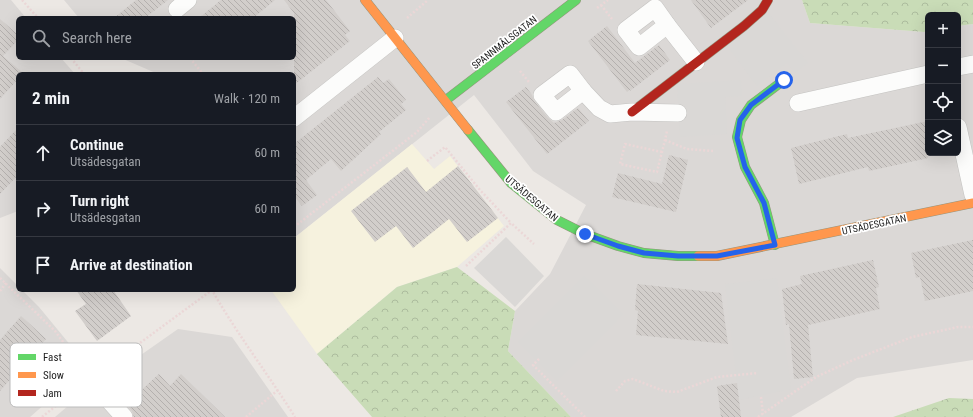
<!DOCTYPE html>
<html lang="en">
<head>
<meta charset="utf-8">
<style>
	body { margin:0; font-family:"Roboto Condensed",sans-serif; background:#20242c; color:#f1f3f6 }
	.controls { position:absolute; right:12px; top:12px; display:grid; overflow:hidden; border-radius:6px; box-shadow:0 4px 16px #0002 }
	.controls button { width:36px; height:36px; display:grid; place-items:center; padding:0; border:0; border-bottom:1px solid #363941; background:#171b24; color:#f1f3f6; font:20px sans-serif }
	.stop { position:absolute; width:12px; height:12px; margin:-9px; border:3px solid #2563eb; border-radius:50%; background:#fff }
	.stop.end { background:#2563eb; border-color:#fff; box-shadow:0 1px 4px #0008 }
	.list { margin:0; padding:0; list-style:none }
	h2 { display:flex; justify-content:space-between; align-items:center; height:52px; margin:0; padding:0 16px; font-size:17px }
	h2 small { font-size:13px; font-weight:400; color:#9ea1a6 }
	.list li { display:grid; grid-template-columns:26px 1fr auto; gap:12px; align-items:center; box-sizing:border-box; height:56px; padding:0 16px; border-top:1px solid #363941 }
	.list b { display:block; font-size:15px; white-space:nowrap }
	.list p { margin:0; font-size:13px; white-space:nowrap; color:#9ea1a6 }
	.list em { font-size:13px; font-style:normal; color:#9ea1a6 }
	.icon { flex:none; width:22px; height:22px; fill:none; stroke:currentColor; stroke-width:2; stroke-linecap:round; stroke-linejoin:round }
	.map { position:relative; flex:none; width:973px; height:417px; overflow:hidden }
	.search { position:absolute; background:#171b24; box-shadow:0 4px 16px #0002; left:16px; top:16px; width:280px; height:44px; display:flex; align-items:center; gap:10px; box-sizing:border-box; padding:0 14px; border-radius:6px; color:#9ea1a6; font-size:15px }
	.panel { position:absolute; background:#171b24; box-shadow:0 4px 16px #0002; left:16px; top:72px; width:280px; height:220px; border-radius:6px }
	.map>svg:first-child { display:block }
</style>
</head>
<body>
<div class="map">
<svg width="973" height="417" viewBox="0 0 973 417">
	<defs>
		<pattern id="forest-crowns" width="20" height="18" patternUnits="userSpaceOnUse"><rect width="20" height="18" fill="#c9dcb7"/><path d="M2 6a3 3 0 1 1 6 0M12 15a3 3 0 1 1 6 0" fill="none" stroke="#acbc9d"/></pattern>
		<pattern id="building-back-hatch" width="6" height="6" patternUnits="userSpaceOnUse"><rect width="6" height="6" fill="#d2cecb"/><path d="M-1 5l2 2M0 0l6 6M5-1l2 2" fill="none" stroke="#b4b0ae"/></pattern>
	</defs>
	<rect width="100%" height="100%" fill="#ece8e4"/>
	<g fill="#dbd8d6">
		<polygon points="0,0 11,0 26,18 18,18 18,58 61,58 75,74 18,74 18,211 0,218"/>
		<polygon points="64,0 802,0 810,23 924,32 928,31 928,153 958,153 958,26 973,24 973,360 857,378 791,417 571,417 508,351 515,311 550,274 586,205 533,171 474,95 294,238 294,74 158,74 121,58 294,58 294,18 79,18"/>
		<polygon points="0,268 18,286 18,290 22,290 39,307 90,369 62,389 30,417 0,417"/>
		<polygon points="178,329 232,337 288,417 55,417 68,406"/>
	</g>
	<polygon fill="#f6f2de" points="412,144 434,169 450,156 504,226 457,267 397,287 317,354 271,290 294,290 294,238"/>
	<g fill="#dad8d6">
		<polygon points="768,12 808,63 795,73 787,63 757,86 726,45"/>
		<polygon points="741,80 742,96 725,97 727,134 680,137 677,84"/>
		<polygon points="506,237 544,276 515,307 474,268"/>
		<polygon points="584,276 623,314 557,381 518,342"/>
		<polygon points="777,278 791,389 739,400 725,284"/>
	</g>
	<g fill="url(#forest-crowns)">
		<polygon points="802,0 973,0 973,24 958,26 958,15 928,15 928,31 924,32 810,23"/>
		<polygon points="457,267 515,311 508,351 571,417 372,417 317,354 397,287"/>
		<polygon points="949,398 973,399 973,417 893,417"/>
	</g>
	<g fill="url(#building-back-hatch)">
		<polygon points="136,0 168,0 145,18 114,18"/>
		<polygon points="221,0 275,0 253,18 199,18"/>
		<polygon points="284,0 326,0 350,31 345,35 350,41 294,85 294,13"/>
		<polygon points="691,0 748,0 711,28"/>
		<polygon points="0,19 18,35 18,40 3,56 23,73 18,74 18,79 0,99"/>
		<polygon points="607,26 635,63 659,45 670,60 630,91 631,89 627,92 588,41"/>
		<polygon points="378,77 383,83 389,79 406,100 401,104 406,110 379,132 381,134 341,171 331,159 306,180 317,195 302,206 294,196 294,144"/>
		<polygon points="526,87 532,95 534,101 548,118 554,123 562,120 578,108 589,121 547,154 506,102"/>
		<polygon points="928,121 928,158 869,171 868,167 799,184 791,148 847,134 848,138"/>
		<polygon points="18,128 18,175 0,194 0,147"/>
		<polygon points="669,155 688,160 676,212 612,197 618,173 662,184"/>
		<polygon points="458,166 498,218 467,242 449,219 413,248 396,226 375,242 351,211 407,167 426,192"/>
		<polygon points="973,240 973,291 925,301 920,277 916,278 911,253"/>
		<polygon points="873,260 879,287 876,288 880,309 808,325 813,377 794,379 789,324 786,325 782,289 802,284 800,276"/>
		<polygon points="637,284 721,293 728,344 636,335 638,311 635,310"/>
		<polygon points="76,290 113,290 131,316 97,341 75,311 86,304"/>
		<polygon points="21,316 46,339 0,391 0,340"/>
		<polygon points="159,374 170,386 181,374 225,417 134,417 132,411 126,404"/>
		<polygon points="737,383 741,417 721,417 717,386"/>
	</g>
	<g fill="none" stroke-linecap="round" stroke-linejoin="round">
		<g stroke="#c4c3c1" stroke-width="18">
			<g id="street">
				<polygon points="655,8 667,25 639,47 626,30"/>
				<polyline points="177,9 188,0"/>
				<polyline points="667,25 696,62"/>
				<polyline points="958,67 973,64"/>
				<polygon points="570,74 583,91 556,112 542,95"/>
				<polyline points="583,91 599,108 610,114 632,112 678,113"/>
				<polyline points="798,103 928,74"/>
				<polyline points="294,118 395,38"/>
				<polyline points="958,127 973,195"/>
				<polyline points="104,395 124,417"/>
			</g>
		</g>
		<g stroke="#96947c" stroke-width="10">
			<g id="fast">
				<polyline points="446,100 576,0"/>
				<polyline points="468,130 511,183 557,220 585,234 618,246 644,253 678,256 698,256"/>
				<polyline points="775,245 764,203 745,167 737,137 741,120 751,105 784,80"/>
			</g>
		</g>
		<g stroke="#96947c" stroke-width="10">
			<g id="slow">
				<polyline points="365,0 468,130"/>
				<polyline points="698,256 717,256 973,203"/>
			</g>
		</g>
		<g stroke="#96947c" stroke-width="10">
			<polyline id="jam" points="632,112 744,26 762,10 768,0"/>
		</g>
		<g stroke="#ebd7d7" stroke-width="2.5" stroke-dasharray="2 2" stroke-linecap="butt">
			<polyline points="22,0 38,18"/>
			<polyline points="601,5 612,19"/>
			<polyline points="597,8 608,0"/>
			<polyline points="407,18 428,0"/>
			<polyline points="71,58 84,74"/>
			<polyline points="190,58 203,74"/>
			<polyline points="520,71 529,82"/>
			<polyline points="665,140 687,149 713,151"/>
			<path d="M662,152L625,144L620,164L657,172C660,159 664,145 667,131"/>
			<polyline points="427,161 445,147 480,190 511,223"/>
			<polyline points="294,227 417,132 430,117"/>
			<polyline points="466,266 511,223 534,244"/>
			<polyline points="0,278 55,331 91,380"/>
			<polyline points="0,291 6,283"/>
			<polyline points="539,359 533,365 585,417"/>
			<path d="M95,376L212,290C237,334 268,374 295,417"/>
			<polyline points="616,391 625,381 633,379 664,391 677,392 717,377 758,373"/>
			<polyline points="761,397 763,414"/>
			<polyline points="42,417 90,379"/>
			<polyline points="246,417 278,390"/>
			<polyline points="758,417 816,377 853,360 912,337 958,327 973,327"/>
		</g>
		<use href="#street" stroke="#fcfcfb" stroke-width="17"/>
		<use href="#fast" stroke="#63d668" stroke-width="9"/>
		<use href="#slow" stroke="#ff974d" stroke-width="9"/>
		<use href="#jam" stroke="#b3261e" stroke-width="9"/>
	</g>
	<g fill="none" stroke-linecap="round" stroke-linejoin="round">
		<polyline stroke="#2563eb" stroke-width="5" points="585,234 618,246 644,253 678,256 717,256 775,245 764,203 745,167 737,138 740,120 751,105 784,80"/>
	</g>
	<g text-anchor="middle" stroke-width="3.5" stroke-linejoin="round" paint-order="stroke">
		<g font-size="10" fill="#1d1d1d" stroke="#fff">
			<text transform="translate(504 42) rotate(-38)" y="4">SPANNMÅLSGATAN</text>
			<text transform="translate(532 198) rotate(40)" y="4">UTSÄDESGATAN</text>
			<text transform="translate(874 224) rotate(-12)" y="4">UTSÄDESGATAN</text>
		</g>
	</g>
	<rect x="10" y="343" width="132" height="64" rx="6" fill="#fff" stroke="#bbb" stroke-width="1"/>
	<rect x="18" y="354" width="18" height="6" fill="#63d668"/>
	<rect x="18" y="372" width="18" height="6" fill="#ff974d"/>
	<rect x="18" y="390" width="18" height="6" fill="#b3261e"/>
	<g font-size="11" fill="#1d1d1d">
		<text x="43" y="361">Fast</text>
		<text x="43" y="379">Slow</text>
		<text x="43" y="397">Jam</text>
	</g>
</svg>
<div class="controls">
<button>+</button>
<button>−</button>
<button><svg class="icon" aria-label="locate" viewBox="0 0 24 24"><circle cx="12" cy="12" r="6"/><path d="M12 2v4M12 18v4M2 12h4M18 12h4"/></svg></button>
<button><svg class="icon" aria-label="layers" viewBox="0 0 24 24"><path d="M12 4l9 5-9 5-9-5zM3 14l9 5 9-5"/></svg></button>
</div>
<div class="stop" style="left:784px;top:80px"></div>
<div class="stop end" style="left:585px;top:234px"></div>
<div class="search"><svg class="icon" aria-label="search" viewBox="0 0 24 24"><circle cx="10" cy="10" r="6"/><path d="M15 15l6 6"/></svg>Search here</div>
<section class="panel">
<h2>2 min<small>Walk · 120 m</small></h2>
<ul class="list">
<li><svg class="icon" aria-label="ahead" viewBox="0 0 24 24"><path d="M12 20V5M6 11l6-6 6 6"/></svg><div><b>Continue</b><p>Utsädesgatan</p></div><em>60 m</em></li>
<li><svg class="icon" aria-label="right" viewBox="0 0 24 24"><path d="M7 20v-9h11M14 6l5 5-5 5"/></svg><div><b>Turn right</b><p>Utsädesgatan</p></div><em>60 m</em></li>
<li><svg class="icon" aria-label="arrive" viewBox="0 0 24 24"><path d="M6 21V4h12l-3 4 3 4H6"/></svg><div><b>Arrive at destination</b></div></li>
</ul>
</section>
</div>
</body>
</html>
